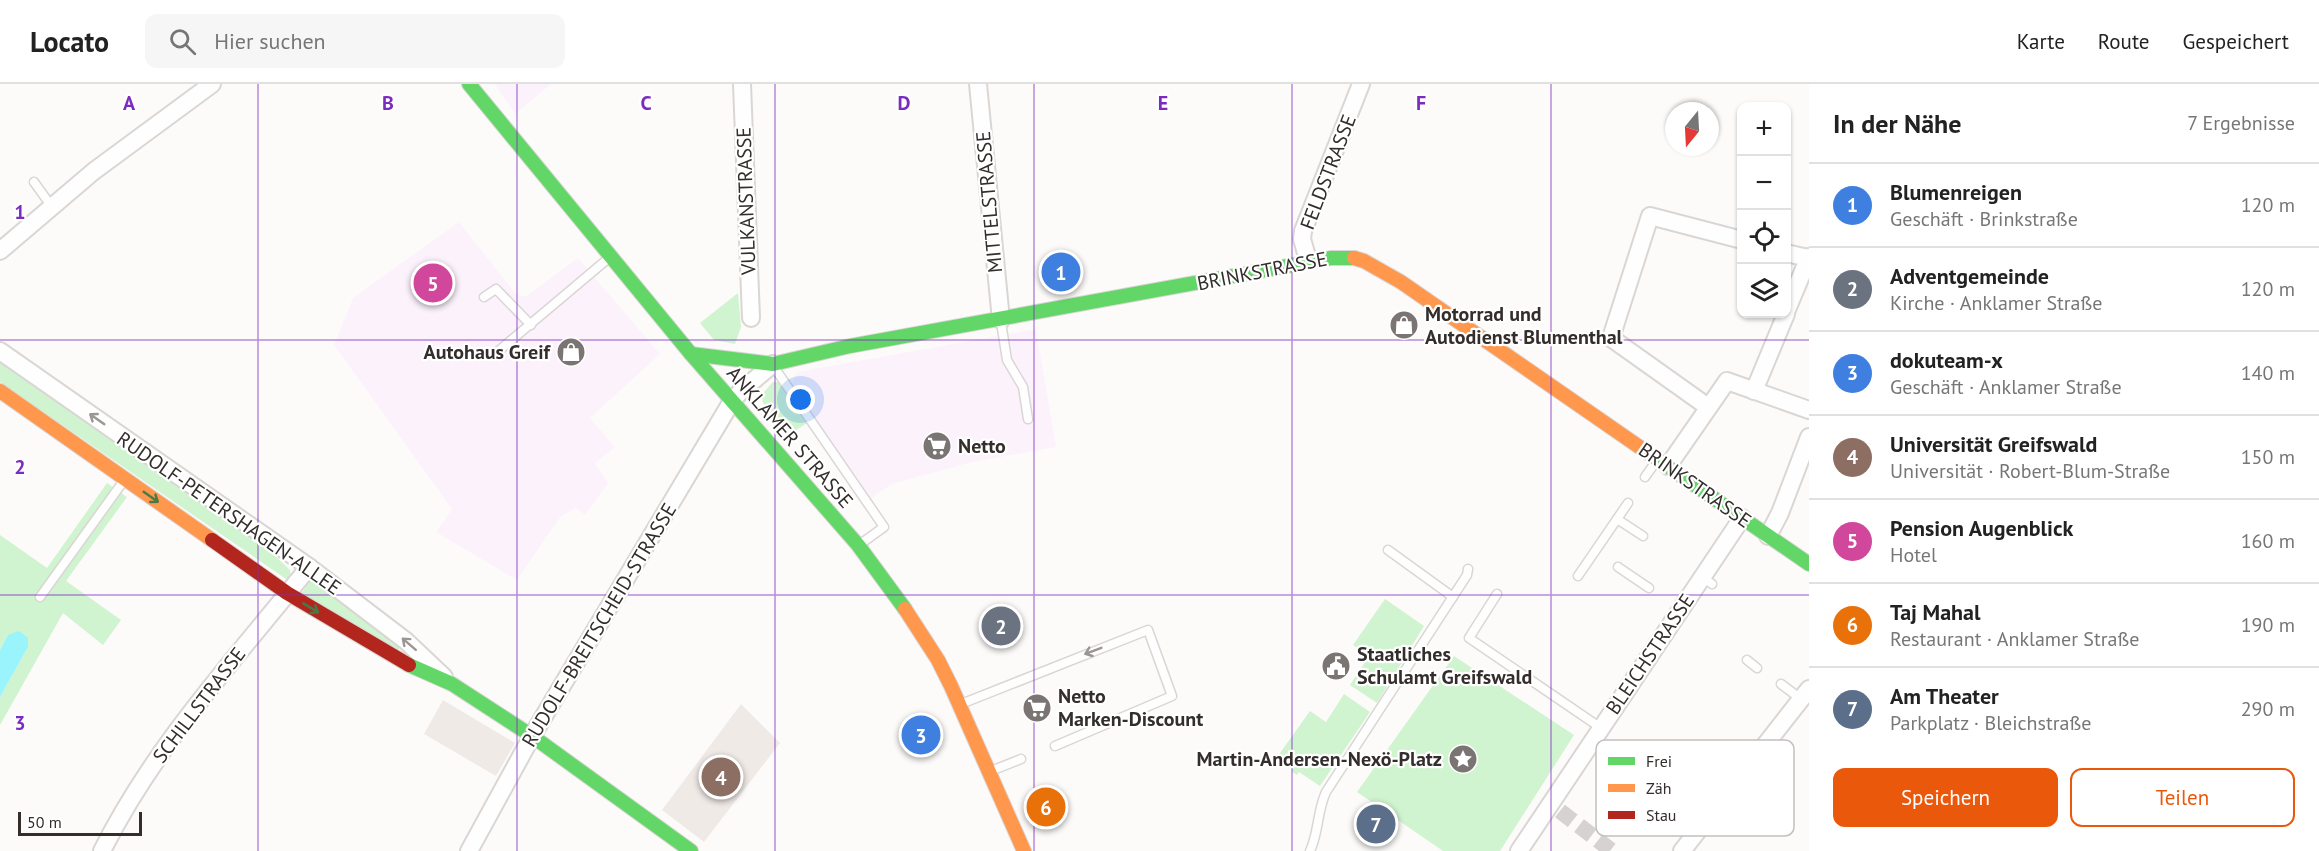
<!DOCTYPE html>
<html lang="de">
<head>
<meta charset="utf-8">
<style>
	body { margin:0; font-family:"PT Sans",sans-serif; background:#f6f6f6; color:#222 }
	.controls { position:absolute; right:18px; top:18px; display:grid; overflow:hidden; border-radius:12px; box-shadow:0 2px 4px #0004 }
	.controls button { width:54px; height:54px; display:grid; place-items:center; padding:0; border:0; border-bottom:2px solid #e0e0e0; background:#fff; color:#222; font:30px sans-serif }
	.compass { position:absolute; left:1665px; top:18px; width:54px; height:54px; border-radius:50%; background:#fff; box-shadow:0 2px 4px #0004; rotate:198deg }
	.scale { position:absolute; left:18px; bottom:15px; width:124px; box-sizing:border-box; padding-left:6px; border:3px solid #332d2b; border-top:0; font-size:16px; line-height:21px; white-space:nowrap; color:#332d2b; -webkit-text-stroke:4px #fff; paint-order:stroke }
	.you { position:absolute; left:801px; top:316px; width:21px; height:21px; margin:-15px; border:4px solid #fff; border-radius:50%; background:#1a73e8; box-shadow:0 0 0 9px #1a73e833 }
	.badge { display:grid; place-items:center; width:39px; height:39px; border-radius:50%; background:#ea580c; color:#fff; font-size:20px; font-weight:700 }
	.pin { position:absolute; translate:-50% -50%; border:3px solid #fff; box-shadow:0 2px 6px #0006 }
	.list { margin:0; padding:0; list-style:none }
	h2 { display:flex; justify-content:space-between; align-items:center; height:78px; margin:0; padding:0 24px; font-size:26px }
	h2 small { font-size:20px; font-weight:400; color:#767676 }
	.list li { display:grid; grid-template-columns:39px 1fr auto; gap:18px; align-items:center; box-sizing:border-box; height:84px; padding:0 24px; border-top:2px solid #e0e0e0 }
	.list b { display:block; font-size:22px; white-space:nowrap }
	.list p { margin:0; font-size:20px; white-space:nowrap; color:#767676 }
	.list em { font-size:20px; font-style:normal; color:#767676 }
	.actions { display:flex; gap:12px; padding:18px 24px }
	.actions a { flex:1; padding:14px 0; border:2px solid #ea580c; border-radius:12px; text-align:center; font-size:21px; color:#ea580c }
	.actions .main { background:#ea580c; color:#fff }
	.icon { flex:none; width:33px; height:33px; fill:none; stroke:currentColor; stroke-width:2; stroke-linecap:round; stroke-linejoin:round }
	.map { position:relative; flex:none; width:1809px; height:767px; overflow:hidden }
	header { display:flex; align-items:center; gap:36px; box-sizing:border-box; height:84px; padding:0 30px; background:#fff; border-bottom:2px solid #e0e0e0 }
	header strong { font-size:28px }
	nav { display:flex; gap:33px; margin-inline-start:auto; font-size:21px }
	.search { width:420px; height:54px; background:#f6f6f6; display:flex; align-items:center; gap:15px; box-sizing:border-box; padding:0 21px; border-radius:12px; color:#767676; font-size:22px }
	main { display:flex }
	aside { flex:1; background:#fff }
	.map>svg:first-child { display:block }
</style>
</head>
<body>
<header>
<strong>Locato</strong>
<div class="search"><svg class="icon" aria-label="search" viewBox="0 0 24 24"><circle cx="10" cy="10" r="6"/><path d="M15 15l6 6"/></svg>Hier suchen</div>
<nav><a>Karte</a><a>Route</a><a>Gespeichert</a></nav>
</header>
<main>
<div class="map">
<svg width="1809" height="767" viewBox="0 0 1809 767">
	<rect width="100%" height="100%" fill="#fdfbfa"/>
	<g fill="#fcf2fc">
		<polygon points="495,0 551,0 515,30"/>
		<polygon points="459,138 516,210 525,213 578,174 660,270 590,334 615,363 595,379 608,399 585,431 576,424 561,432 517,496 436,448 452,425 334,261 353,214"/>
		<polygon points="1036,245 1056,363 972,378 892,400 871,414 792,300 797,288"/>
	</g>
	<g fill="#f0eae7">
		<polygon points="443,616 515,659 496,692 424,650"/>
		<polygon points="741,620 780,659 704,758 662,726"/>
	</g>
	<g fill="#cff4cf">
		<polygon points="738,209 741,243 735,260 714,256 700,239"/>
		<polygon points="0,275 269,466 290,486 291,493 286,495 0,298"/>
		<polygon points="773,298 781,298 807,339 790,350 763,319 761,311"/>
		<polygon points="107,399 127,413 66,497 121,536 103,561 63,529 0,641 0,613 28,563 8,551 0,566 0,451 47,484"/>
		<polygon points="310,496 399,563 399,567 300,512"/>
		<polygon points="1385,515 1424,542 1377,619 1350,601 1369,572 1353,561"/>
		<polygon points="1454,572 1574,651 1500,767 1443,767 1357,708"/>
		<polygon points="1344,610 1370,628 1320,702 1299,688 1297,691 1292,688 1292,679 1287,676 1280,679 1275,676 1310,627 1326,638"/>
	</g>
	<polygon fill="#99f4fb" points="19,547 28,554 28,563 0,613 0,566 8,551"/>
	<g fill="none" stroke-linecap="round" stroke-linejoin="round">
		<polyline stroke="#d5d2d1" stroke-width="16" stroke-dasharray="16 8" stroke-linecap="butt" points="1560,727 1612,767"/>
		<g stroke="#dad6d4" stroke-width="11">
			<g id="lane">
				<polyline points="34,98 52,123"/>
				<polyline points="484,213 496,205 531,241"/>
				<polyline points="1001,238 1007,276 1023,303 1028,335"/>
				<polyline points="496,269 610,173"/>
				<polyline points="774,283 884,443 859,461"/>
				<polyline points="1645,393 1657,376"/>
				<polyline points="1617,435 1643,452"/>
				<polyline points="1388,466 1453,513"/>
				<polyline points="1618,483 1649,504"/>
				<polyline points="1578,492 1628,419"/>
				<polyline points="1702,493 1712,500"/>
				<polyline points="1497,510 1469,554 1601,644"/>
				<polyline points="40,513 125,395"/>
				<polyline points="1747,576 1757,584"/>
				<polyline points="1781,600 1801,615"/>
				<polyline points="961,620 1148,546 1172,612 1055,662"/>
				<polyline points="991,687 1021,675"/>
				<path d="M1310,767C1319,748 1317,727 1326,708L1467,491L1468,485"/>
			</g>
		</g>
		<g stroke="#dad6d4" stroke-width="20">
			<g id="street">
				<polyline points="742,0 751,234"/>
				<polyline points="978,0 1001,236"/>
				<polyline points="0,167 94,87 212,0"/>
				<polyline points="1786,169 1808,174"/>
				<polyline points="1308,176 1302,155 1303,147 1361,0"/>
				<polyline points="1786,228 1809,173"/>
				<polyline points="0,267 309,483 406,557 444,593"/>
				<polyline points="1754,307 1786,230"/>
				<polyline points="1708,323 1611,254 1650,132 1742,156"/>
				<polyline points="1668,382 1727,297 1809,326"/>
				<polyline points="1768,452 1780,429 1809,353"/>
				<path d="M102,767C155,661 236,574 309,483"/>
				<polyline points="469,767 532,652 732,317 741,307 773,280"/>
				<polyline points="1519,767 1742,434"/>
				<polyline points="1682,767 1809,605"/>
			</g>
		</g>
		<g stroke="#dad6d4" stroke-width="16">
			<g id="fast">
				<polyline points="469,0 691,270 858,461 905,525"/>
				<polyline points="691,270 773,280 850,262 1331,174 1354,174"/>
				<polyline points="1651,371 1809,480"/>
				<polyline points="409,581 452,600 532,652 691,767"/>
			</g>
		</g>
		<g stroke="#dad6d4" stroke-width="16">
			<g id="slow">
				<polyline points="1354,174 1364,177 1401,198 1651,371"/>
				<polyline points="0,307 212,456"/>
				<polyline points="905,525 938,576 951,602 1024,767"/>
			</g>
		</g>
		<g stroke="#dad6d4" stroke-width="16">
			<polyline id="jam" points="212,456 287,509 409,581"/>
		</g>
		<use href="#lane" stroke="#fffefe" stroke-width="8"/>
		<use href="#street" stroke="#fffefe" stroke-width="16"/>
		<use href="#fast" stroke="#63d668" stroke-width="14"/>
		<use href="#slow" stroke="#ff974d" stroke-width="14"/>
		<use href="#jam" stroke="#b3261e" stroke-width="14"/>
	</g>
	<defs><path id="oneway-shaft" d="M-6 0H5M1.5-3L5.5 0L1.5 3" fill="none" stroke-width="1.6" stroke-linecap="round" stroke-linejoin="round" transform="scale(1.5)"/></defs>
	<g stroke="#999694">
		<use href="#oneway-shaft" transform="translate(97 335) rotate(-145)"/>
		<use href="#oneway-shaft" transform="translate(409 560) rotate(-139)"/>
		<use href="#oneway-shaft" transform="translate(1093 567) rotate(159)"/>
	</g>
	<g stroke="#497946">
		<use href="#oneway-shaft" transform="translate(151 413) rotate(35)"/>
		<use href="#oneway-shaft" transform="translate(311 524) rotate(31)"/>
	</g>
	<path fill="none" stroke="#7b2cbf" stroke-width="1.5" stroke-opacity="0.55" d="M258,0V767M517,0V767M775,0V767M1034,0V767M1292,0V767M1551,0V767M0,256H1809M0,511H1809"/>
	<defs>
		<g id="shop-disc" transform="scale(1.5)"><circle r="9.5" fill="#7a7573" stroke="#fff"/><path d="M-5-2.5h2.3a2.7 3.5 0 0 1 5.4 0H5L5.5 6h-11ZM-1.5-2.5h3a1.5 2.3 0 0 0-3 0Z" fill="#fff"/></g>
		<g id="supermarket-disc" transform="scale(1.5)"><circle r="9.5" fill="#7a7573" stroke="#fff"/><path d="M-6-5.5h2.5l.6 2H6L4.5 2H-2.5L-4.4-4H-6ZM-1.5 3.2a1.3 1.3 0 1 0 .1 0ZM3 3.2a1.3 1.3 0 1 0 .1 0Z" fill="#fff"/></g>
		<g id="civic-disc" transform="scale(1.5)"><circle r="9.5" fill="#7a7573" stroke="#fff"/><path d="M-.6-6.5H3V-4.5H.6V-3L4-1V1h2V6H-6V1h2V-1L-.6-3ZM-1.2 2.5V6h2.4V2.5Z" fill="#fff"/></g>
		<g id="sight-disc" transform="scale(1.5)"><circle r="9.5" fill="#7a7573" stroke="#fff"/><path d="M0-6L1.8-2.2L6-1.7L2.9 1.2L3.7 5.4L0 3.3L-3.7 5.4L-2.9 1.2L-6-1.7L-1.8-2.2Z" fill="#fff"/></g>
	</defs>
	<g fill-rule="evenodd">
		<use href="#shop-disc" x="1404" y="241"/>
		<use href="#shop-disc" x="571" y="268"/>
		<use href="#supermarket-disc" x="937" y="362"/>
		<use href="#civic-disc" x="1336" y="582"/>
		<use href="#supermarket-disc" x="1037" y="624"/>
		<use href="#sight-disc" x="1463" y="675"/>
	</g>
	<g text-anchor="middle" stroke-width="4.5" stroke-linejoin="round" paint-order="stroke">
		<g font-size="20" fill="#332d2b" stroke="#fff">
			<text transform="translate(1328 88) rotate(-69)" y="7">FELDSTRASSE</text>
			<text transform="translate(746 117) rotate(-92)" y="7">VULKANSTRASSE</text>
			<text transform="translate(989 118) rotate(-95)" y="7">MITTELSTRASSE</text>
			<text transform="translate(1262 187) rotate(-11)" y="7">BRINKSTRASSE</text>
			<text transform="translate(790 353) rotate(49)" y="7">ANKLAMER STRASSE</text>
			<text transform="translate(1695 401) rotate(35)" y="7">BRINKSTRASSE</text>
			<text transform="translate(229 429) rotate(35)" y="7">RUDOLF-PETERSHAGEN-ALLEE</text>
			<text transform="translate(599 541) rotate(-59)" y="7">RUDOLF-BREITSCHEID-STRASSE</text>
			<text transform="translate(1650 570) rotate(-56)" y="7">BLEICHSTRASSE</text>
			<text transform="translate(199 621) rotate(-53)" y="7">SCHILLSTRASSE</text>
		</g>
		<g font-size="20" font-weight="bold" fill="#332d2b" stroke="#fff" text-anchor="start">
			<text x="1425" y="237">Motorrad und<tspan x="1425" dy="23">Autodienst Blumenthal</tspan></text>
			<text x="550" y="275" text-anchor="end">Autohaus Greif</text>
			<text x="958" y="369">Netto</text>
			<text x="1357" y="577">Staatliches<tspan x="1357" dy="23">Schulamt Greifswald</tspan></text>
			<text x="1058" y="619">Netto<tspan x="1058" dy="23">Marken-Discount</tspan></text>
			<text x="1442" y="682" text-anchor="end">Martin-Andersen-Nexö-Platz</text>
		</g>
	</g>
	<rect x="1596" y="656" width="198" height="96" rx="9" fill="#fff" stroke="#c2c0bf" stroke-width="1.5"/>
	<rect x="1608" y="673" width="27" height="8" fill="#63d668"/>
	<rect x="1608" y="700" width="27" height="8" fill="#ff974d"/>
	<rect x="1608" y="727" width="27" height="8" fill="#b3261e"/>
	<g font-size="16" fill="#332d2b">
		<text x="1646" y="683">Frei</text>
		<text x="1646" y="710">Zäh</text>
		<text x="1646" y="737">Stau</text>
	</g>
	<g font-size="20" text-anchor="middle" font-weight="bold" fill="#7b2cbf" stroke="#fff" stroke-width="4.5" stroke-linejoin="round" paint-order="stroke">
		<text x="129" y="26">A</text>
		<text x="388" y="26">B</text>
		<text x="646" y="26">C</text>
		<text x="904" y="26">D</text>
		<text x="1163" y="26">E</text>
		<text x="1421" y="26">F</text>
		<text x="20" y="135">1</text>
		<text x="20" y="390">2</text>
		<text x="20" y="646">3</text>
	</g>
</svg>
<div class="controls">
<button>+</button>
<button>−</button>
<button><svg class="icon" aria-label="locate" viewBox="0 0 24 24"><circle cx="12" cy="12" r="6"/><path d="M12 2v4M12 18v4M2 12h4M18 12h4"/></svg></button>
<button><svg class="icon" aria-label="layers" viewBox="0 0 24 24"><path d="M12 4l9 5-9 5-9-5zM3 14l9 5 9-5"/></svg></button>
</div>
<svg class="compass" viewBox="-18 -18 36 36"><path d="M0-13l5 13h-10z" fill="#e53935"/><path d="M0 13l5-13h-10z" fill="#767676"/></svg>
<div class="scale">50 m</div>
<div class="you"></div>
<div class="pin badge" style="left:1061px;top:188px;background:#3f7fe0">1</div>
<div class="pin badge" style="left:1001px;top:542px;background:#6b7280">2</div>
<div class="pin badge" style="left:921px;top:651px;background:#3f7fe0">3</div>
<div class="pin badge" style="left:721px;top:693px;background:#8d6e63">4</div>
<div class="pin badge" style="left:433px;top:199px;background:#d1479c">5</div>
<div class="pin badge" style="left:1046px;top:723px;background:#e8710a">6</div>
<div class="pin badge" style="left:1376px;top:740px;background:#5c6f8a">7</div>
</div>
<aside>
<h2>In der Nähe<small>7 Ergebnisse</small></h2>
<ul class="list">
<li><span class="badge" style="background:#3f7fe0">1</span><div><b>Blumenreigen</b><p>Geschäft · Brinkstraße</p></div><em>120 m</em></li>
<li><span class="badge" style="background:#6b7280">2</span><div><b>Adventgemeinde</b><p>Kirche · Anklamer Straße</p></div><em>120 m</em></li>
<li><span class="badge" style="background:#3f7fe0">3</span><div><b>dokuteam-x</b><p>Geschäft · Anklamer Straße</p></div><em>140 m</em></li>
<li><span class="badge" style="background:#8d6e63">4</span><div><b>Universität Greifswald</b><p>Universität · Robert-Blum-Straße</p></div><em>150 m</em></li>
<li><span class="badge" style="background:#d1479c">5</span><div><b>Pension Augenblick</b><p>Hotel</p></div><em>160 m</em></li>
<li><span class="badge" style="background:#e8710a">6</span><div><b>Taj Mahal</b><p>Restaurant · Anklamer Straße</p></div><em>190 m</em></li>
<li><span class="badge" style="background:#5c6f8a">7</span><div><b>Am Theater</b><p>Parkplatz · Bleichstraße</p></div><em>290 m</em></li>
</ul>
<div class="actions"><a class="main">Speichern</a><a>Teilen</a></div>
</aside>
</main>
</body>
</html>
